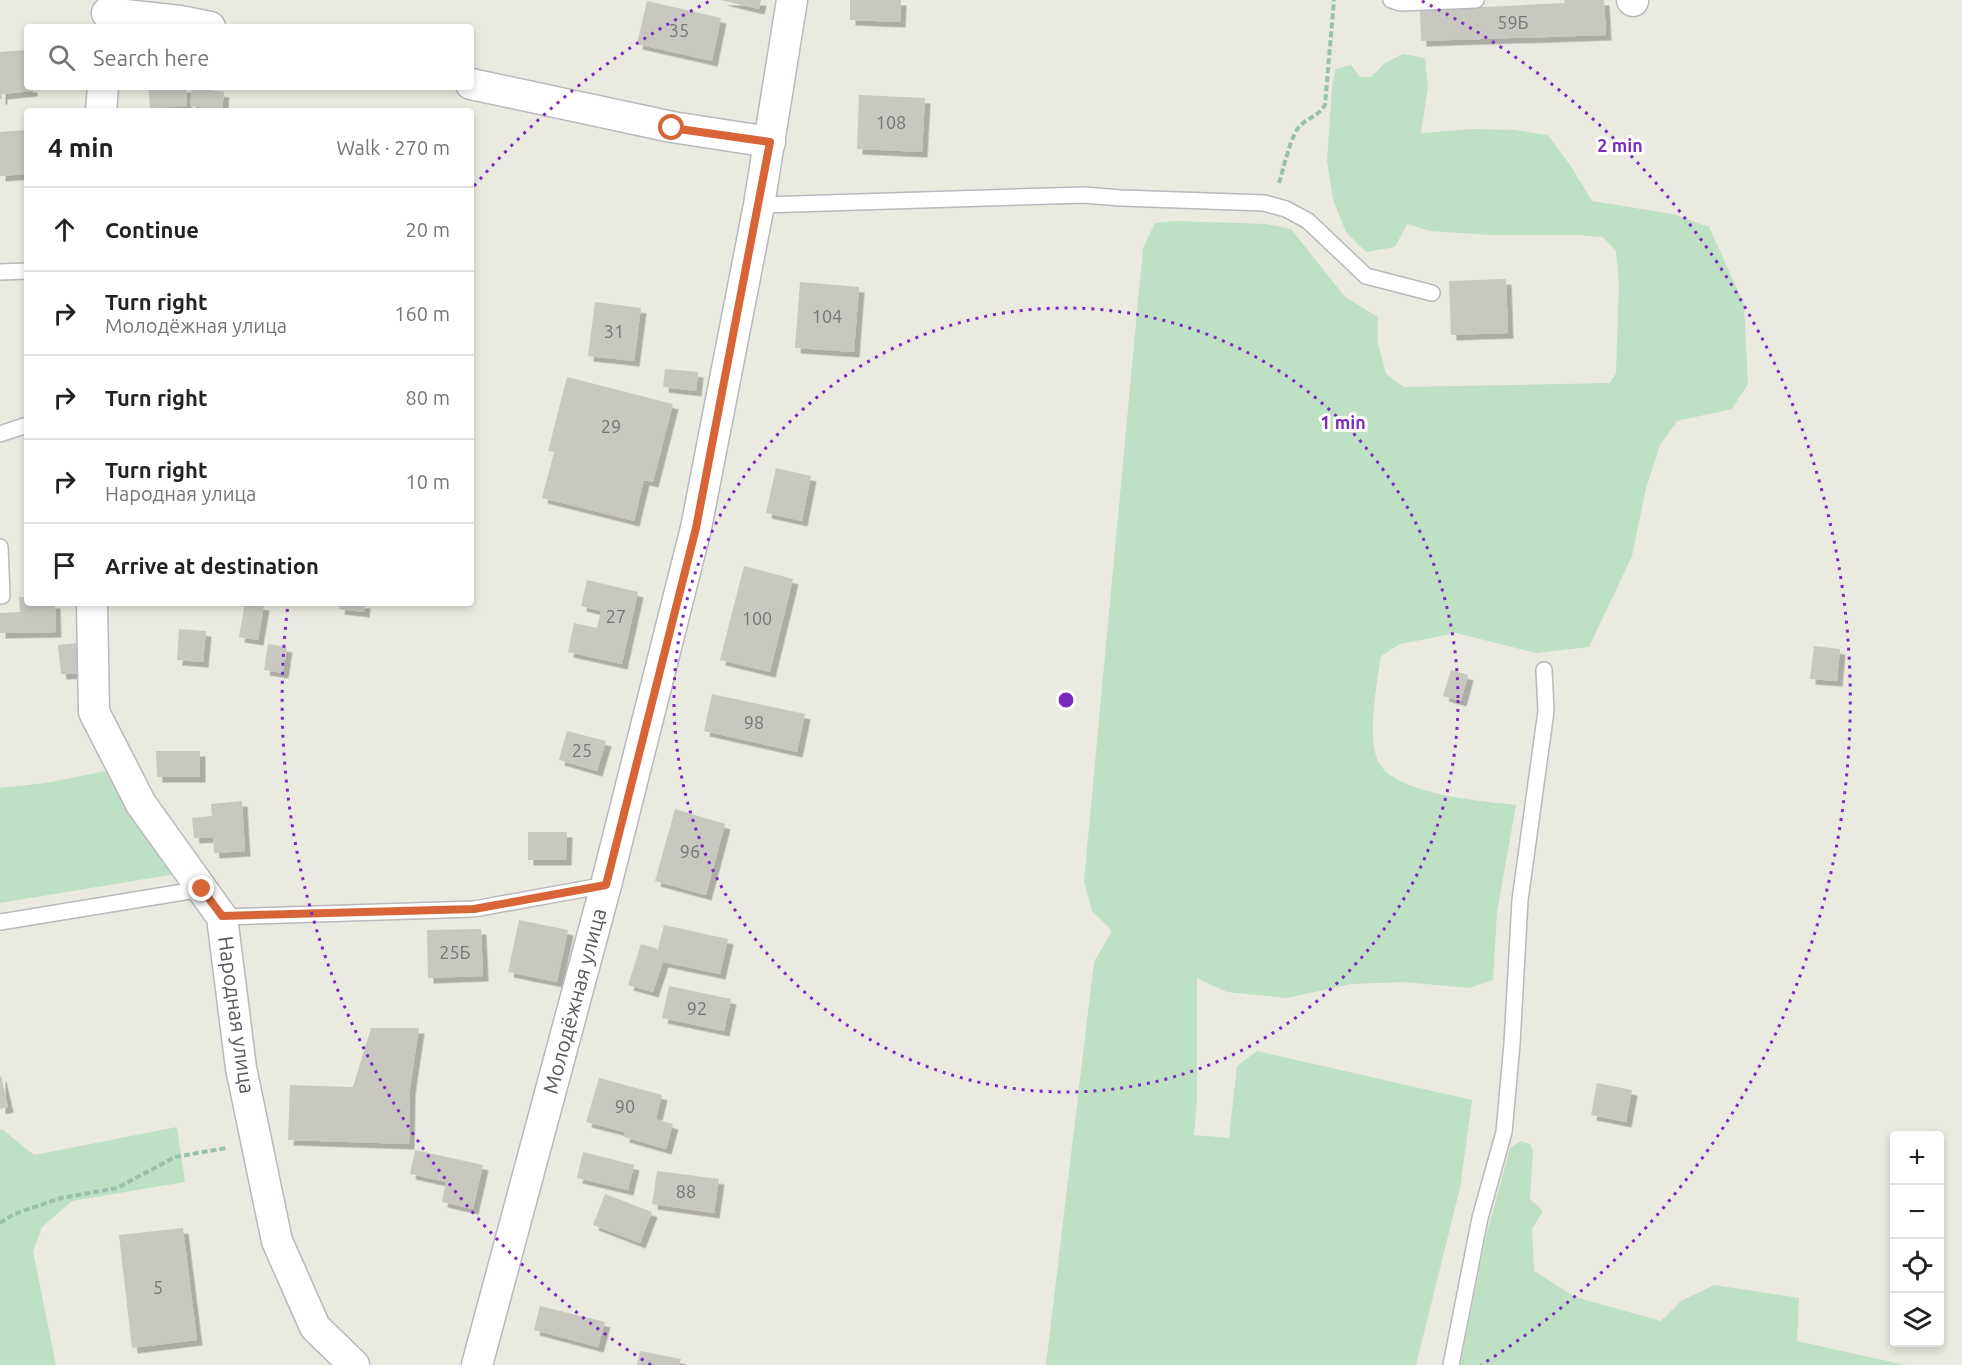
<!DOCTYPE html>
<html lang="en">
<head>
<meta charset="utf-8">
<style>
	body { margin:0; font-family:Ubuntu,sans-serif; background:#f2f2f2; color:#222 }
	.controls { position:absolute; right:18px; bottom:18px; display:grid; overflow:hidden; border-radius:6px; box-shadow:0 3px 9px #0003 }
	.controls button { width:54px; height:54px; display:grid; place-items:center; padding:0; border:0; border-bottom:2px solid #e0e0e0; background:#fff; color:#222; font:30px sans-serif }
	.stop { position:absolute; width:18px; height:18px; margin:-14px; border:4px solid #d86538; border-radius:50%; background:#fff }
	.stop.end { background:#d86538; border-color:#fff; box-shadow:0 2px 6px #0008 }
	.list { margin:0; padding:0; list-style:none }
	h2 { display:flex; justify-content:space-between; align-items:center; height:78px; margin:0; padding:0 24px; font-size:26px }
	h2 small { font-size:20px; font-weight:400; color:#767676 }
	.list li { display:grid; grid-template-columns:39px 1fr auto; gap:18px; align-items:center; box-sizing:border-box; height:84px; padding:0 24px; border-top:2px solid #e0e0e0 }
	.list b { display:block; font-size:22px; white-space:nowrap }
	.list p { margin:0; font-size:20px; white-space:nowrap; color:#767676 }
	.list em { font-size:20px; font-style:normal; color:#767676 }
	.icon { flex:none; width:33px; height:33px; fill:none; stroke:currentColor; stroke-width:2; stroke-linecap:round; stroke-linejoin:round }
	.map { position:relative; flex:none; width:1962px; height:1365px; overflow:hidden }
	.search { position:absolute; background:#fff; box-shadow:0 3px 9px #0003; left:24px; top:24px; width:450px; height:66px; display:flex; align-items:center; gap:15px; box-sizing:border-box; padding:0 21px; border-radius:6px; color:#767676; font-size:22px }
	.panel { position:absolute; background:#fff; box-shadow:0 3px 9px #0003; left:24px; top:108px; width:450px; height:498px; border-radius:6px }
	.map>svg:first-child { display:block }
</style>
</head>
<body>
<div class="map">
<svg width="1962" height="1365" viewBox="0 0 1962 1365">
	<defs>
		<filter id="shadow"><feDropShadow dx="5.5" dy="5.5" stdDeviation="0" flood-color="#0004"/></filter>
	</defs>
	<rect width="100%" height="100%" fill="#eaeae0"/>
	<g fill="#bee0c5">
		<path d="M1403,54L1425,58L1428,86L1421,133L1473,129L1514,130L1548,135L1572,168L1592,201L1672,214L1709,227L1744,304L1748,384L1732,409L1677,421L1660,445L1646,488L1632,556L1589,647L1536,653L1456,633L1400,644L1381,656C1377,681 1365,745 1381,766C1402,795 1481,801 1516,805L1497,912L1493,980L1469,988L1404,982L1351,984L1287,998L1227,992L1197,978V1099L1194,1135L1229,1138L1237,1066L1257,1051L1472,1100L1460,1188L1416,1365H1046L1094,962L1112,931L1092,911L1084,881L1143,248L1155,223L1176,221L1266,224L1291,229L1345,297L1378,317V344L1386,374L1404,387L1610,383L1616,373L1619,284L1616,251L1603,237L1578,235H1492L1430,231L1407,224L1395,247L1366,252L1346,232L1333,200L1327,161L1332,88L1335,69L1351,65L1360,77H1371L1385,63Z"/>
		<polygon points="106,771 132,810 181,873 0,903 0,788 46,783"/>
		<polygon points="177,1127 185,1182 72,1201 42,1227 33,1251 56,1365 0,1365 0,1130 3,1130 34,1155"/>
		<polygon points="1521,1141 1530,1144 1533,1151 1530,1199 1543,1211 1532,1229 1534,1271 1575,1297 1661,1321 1681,1301 1714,1285 1799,1298 1797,1341 1905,1365 1460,1365 1486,1236 1510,1148"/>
	</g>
	<g fill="#c8c7c0" filter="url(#shadow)">
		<polygon points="721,0 761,0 759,9"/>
		<polygon points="850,0 901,0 900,22 850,20"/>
		<polygon points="1564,0 1604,0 1606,35 1421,41 1420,10 1565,3"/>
		<polygon points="647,1 721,18 712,61 637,44"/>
		<polygon points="27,50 27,87 32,87 32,91 2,94 2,99 0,99 0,52"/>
		<polygon points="148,87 186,87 187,106 150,108"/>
		<polygon points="192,88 224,92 222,110 190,106"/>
		<polygon points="859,95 925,98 922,152 857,149"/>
		<polygon points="27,130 27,174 0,176 0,132"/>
		<polygon points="1506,279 1508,333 1451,335 1449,281"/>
		<polygon points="800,282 859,287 854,352 795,348"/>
		<polygon points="595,302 641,308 634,361 588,356"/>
		<polygon points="665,369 698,372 696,391 663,387"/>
		<polygon points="567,377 673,404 653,482 644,480 634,521 542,498 554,452 548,451"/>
		<polygon points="776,468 811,476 802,521 766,513"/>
		<polygon points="744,566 793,579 770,672 720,660"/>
		<polygon points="587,580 638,592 622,664 568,652 574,623 597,628 601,611 581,606"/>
		<polygon points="19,597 27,597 27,603 55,603 56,632 0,633 0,613 20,612"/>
		<polygon points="245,603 264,605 258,640 239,637"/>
		<polygon points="340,603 365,603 364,612 339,609"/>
		<polygon points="179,629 206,631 203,662 177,660"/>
		<polygon points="77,643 80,673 61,674 58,645"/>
		<polygon points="268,644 287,647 283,673 264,670"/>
		<polygon points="1814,646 1840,649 1837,681 1810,679"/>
		<polygon points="1451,670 1468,675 1461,701 1443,696"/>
		<polygon points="712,694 805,714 797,752 704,731"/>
		<polygon points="567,731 606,741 597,771 559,760"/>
		<polygon points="156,751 200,751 200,777 157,777"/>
		<polygon points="242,801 245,851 214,853 213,837 194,838 192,818 212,816 211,804"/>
		<polygon points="675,809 725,824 706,895 655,881"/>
		<polygon points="528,832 567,832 566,860 528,860"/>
		<polygon points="519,920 568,930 557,982 508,972"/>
		<polygon points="664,925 728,939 720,974 663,962 653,992 628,985 641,944 658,949"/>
		<polygon points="481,929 483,976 428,978 427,930"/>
		<polygon points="669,986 731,999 724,1031 662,1018"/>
		<polygon points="371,1028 419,1028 410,1089 409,1144 288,1140 290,1085 353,1087"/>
		<polygon points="1,1076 8,1107 0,1109 0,1077"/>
		<polygon points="599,1078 662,1095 656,1119 673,1124 666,1149 624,1137 625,1132 586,1122"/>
		<polygon points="1597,1083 1632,1090 1626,1122 1591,1115"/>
		<polygon points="415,1150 483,1165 473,1209 442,1202 446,1182 410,1174"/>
		<polygon points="583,1152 634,1165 628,1190 577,1178"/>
		<polygon points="657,1171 719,1179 714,1213 652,1204"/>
		<polygon points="605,1194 652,1212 640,1243 593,1225"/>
		<polygon points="183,1228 197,1340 132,1348 119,1235"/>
		<polygon points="540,1306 605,1322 598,1347 534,1330"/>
		<polygon points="640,1351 681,1359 679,1365 637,1365"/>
	</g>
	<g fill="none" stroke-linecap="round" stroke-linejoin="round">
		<g stroke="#b8b8be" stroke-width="18">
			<g id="lane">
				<polyline points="1391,0 1400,3 1476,0"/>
				<polyline points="759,205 1084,195 1121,198 1264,203 1286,209 1308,221 1366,276 1432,293"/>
				<polyline points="0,272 27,271"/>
				<polyline points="0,434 27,425"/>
				<polyline points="0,547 2,596"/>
				<polyline points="222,917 474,909 606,885"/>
				<polyline points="0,922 202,889"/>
				<polyline points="1451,1365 1480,1218 1504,1132 1512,1044 1520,900 1546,711 1544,670"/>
			</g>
		</g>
		<g stroke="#b8b8be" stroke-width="33">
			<g id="street">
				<polyline points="1632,0 1633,1"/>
				<polyline points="107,13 180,21 210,27"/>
				<polyline points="471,84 672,127 770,142"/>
				<polyline points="101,111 103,87"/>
				<polyline points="92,603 94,712 141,804 222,917 241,1068 277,1241 315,1327 354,1365"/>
				<polyline points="477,1365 606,885 696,528 759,205 792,0"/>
			</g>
		</g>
		<g stroke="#98c0ac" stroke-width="4" stroke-dasharray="6 3" stroke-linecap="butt">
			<path d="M1279,183C1283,170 1291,134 1300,126C1309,117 1317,117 1325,105L1334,0"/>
			<polyline points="0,1223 14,1214 61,1198 117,1188 175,1157 226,1148"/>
		</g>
		<use href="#lane" stroke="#fff" stroke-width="15"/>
		<use href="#street" stroke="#fff" stroke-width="30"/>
	</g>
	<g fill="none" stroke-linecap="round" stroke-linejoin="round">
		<polyline stroke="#d86538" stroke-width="8" points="202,889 222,916 474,909 606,885 696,528 770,142 672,128"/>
	</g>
	<g fill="none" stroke="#7b2cbf" stroke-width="3" stroke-dasharray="3 6">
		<circle cx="1066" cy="700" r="392"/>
		<path d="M651 1365A784 784 0 0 1 288 604M474 186A784 784 0 0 1 710 1M1422 1A784 784 0 0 1 1481 1365"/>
	</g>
	<g text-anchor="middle" stroke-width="6" stroke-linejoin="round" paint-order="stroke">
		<g font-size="18" fill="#757578">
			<text x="1513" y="29">59Б</text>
			<text x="679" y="37">35</text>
			<text x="891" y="129">108</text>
			<text x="827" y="323">104</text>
			<text x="614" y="338">31</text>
			<text x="611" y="433">29</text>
			<text x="616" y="623">27</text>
			<text x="757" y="625">100</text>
			<text x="754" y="729">98</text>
			<text x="582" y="757">25</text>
			<text x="690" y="858">96</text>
			<text x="455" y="959">25Б</text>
			<text x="697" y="1015">92</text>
			<text x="625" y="1113">90</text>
			<text x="686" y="1198">88</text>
			<text x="158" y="1294">5</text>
		</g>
		<g font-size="21" fill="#595a60" stroke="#fff">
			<text transform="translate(575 1001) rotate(-75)" y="7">Молодёжная улица</text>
			<text transform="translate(236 1015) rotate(82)" y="7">Народная улица</text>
		</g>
	</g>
	<circle cx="1066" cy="700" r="9" fill="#7b2cbf" stroke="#fff" stroke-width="3"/>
	<g font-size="18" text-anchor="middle" font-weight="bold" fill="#7b2cbf" stroke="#fff" stroke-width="6" stroke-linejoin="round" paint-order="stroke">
		<text x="1620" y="152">2 min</text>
		<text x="1343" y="429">1 min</text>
	</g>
</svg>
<div class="controls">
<button>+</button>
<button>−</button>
<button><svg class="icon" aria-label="locate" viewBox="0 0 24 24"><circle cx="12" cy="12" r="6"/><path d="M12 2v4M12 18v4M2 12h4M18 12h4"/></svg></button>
<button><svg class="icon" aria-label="layers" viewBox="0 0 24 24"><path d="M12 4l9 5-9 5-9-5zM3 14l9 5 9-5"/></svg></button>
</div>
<div class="stop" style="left:672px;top:128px"></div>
<div class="stop end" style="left:202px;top:889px"></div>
<div class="search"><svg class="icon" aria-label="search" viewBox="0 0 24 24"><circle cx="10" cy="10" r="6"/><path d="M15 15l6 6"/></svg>Search here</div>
<section class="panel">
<h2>4 min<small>Walk · 270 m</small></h2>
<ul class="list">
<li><svg class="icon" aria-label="ahead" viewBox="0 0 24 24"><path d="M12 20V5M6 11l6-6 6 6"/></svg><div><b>Continue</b></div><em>20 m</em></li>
<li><svg class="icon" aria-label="right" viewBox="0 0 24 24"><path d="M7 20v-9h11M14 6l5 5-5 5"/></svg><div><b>Turn right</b><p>Молодёжная улица</p></div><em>160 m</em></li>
<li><svg class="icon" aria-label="right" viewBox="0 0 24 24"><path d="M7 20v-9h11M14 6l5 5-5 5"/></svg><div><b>Turn right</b></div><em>80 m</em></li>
<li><svg class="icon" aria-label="right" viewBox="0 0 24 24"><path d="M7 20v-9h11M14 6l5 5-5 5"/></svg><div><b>Turn right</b><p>Народная улица</p></div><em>10 m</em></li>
<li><svg class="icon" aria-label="arrive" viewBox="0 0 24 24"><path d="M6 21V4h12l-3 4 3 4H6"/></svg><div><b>Arrive at destination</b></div></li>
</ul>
</section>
</div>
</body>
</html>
